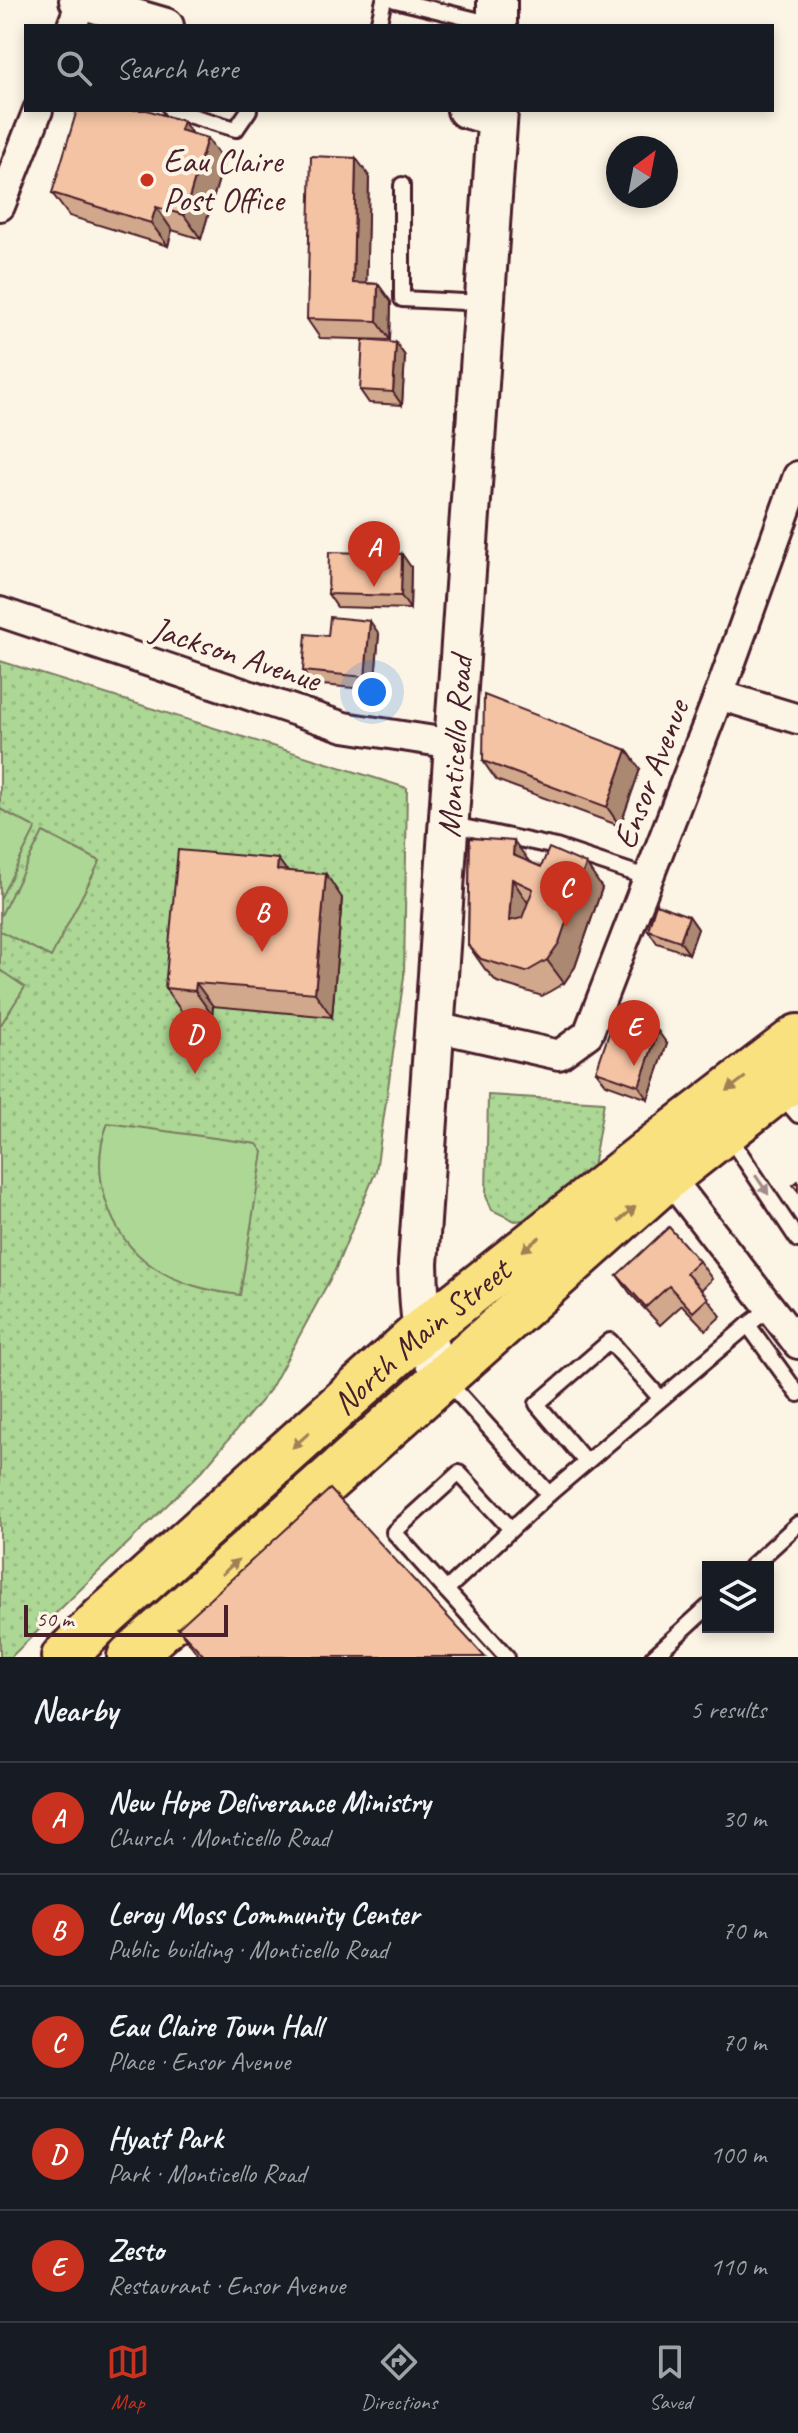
<!DOCTYPE html>
<html lang="en">
<head>
<meta charset="utf-8">
<style>
	body { margin:0; font-family:Caveat,sans-serif; background:#20242c; color:#f1f3f6 }
	.controls { position:absolute; right:24px; bottom:24px; display:grid; overflow:hidden; border-radius:0px; box-shadow:0 4px 12px #0003 }
	.controls button { width:72px; height:72px; display:grid; place-items:center; padding:0; border:0; border-bottom:2px solid #363941; background:#171b24; color:#f1f3f6; font:40px sans-serif }
	.compass { position:absolute; left:606px; top:136px; width:72px; height:72px; border-radius:50%; background:#171b24; box-shadow:0 4px 12px #0003; rotate:32deg }
	.scale { position:absolute; left:24px; bottom:20px; width:204px; box-sizing:border-box; padding-left:8px; border:4px solid #4a1f2b; border-top:0; font-size:22px; line-height:28px; white-space:nowrap; color:#4a1f2b; -webkit-text-stroke:6px #fcf5e5; paint-order:stroke }
	.you { position:absolute; left:372px; top:692px; width:28px; height:28px; margin:-20px; border:6px solid #fff; border-radius:50%; background:#1a73e8; box-shadow:0 0 0 12px #1a73e833 }
	.badge { display:grid; place-items:center; width:52px; height:52px; border-radius:50%; background:#c8321e; color:#fff; font-size:26px; font-weight:700 }
	.pin { position:absolute; translate:-50% -66px; filter:drop-shadow(0 2px 4px #0008) }
	.pin::after { content:''; position:absolute; top:42px; width:28px; height:24px; background:inherit; clip-path:polygon(0 0,100% 0,50% 100%) }
	.list { margin:0; padding:0; list-style:none }
	h2 { display:flex; justify-content:space-between; align-items:center; height:104px; margin:0; padding:0 32px; font-size:34px }
	h2 small { font-size:26px; font-weight:400; color:#9ea1a6 }
	.list li { display:grid; grid-template-columns:52px 1fr auto; gap:24px; align-items:center; box-sizing:border-box; height:112px; padding:0 32px; border-top:2px solid #363941 }
	.list b { display:block; font-size:30px; white-space:nowrap }
	.list p { margin:0; font-size:26px; white-space:nowrap; color:#9ea1a6 }
	.list em { font-size:26px; font-style:normal; color:#9ea1a6 }
	.icon { flex:none; width:44px; height:44px; fill:none; stroke:currentColor; stroke-width:2; stroke-linecap:round; stroke-linejoin:round }
	.map { position:relative; flex:none; width:798px; height:1657px; overflow:hidden }
	.search { position:absolute; background:#171b24; box-shadow:0 4px 12px #0003; left:24px; right:24px; top:24px; height:88px; display:flex; align-items:center; gap:20px; box-sizing:border-box; padding:0 28px; border-radius:0px; color:#9ea1a6; font-size:30px }
	.sheet { height:664px; background:#171b24 }
	nav { display:flex; justify-content:space-around; align-items:center; box-sizing:border-box; height:112px; border-top:2px solid #363941; background:#171b24; font-size:22px; color:#9ea1a6 }
	nav a { display:grid; justify-items:center; gap:4px }
	nav .on { color:#c8321e }
	.map>svg:first-child { display:block }
</style>
</head>
<body>
<div class="map">
<svg width="798" height="1657" viewBox="0 0 798 1657">
	<defs>
		<pattern id="park-dots" width="8" height="8" patternUnits="userSpaceOnUse" patternTransform="scale(2)"><rect width="8" height="8" fill="#acd795"/><path d="M2 2h.1M6 6h.1" fill="none" stroke="#96b881" stroke-width="1.8" stroke-linecap="round"/></pattern>
	</defs>
	<rect width="100%" height="100%" fill="#fcf5e5"/>
	<filter id="ink" filterUnits="userSpaceOnUse"><feTurbulence type="fractalNoise" baseFrequency=".0125" numOctaves="2"/><feDisplacementMap in="SourceGraphic" scale="16" xChannelSelector="R" yChannelSelector="G"/><feConvolveMatrix kernelMatrix="1 2 1 2 8 2 1 2 1" color-interpolation-filters="sRGB"/></filter>
	<g filter="url(#ink)">
		<g fill="url(#park-dots)" stroke="#7b7b60" stroke-width="2">
			<polygon points="0,661 407,788 404,977 376,1171 335,1270 270,1390 202,1471 11,1657 0,1657"/>
			<polygon points="488,1095 604,1102 593,1167 533,1219 515,1221 492,1210 486,1196"/>
		</g>
		<g fill="#acd795" stroke="#7b7b60" stroke-width="2">
			<polygon points="0,809 36,828 0,899"/>
			<polygon points="43,832 100,861 51,957 0,931 0,917"/>
			<polygon points="0,970 25,987 0,1026"/>
			<path d="M108,1123L257,1144L263,1152L240,1295C209,1291 178,1284 152,1266C108,1235 88,1172 108,1123Z"/>
		</g>
		<g fill="none" stroke-linecap="round" stroke-linejoin="round">
			<g stroke="#4a1f2b" stroke-width="20">
				<g id="service">
					<polyline points="395,0 497,25"/>
					<polyline points="378,26 384,0"/>
					<polyline points="171,110 236,129 249,110"/>
					<polyline points="402,185 402,299 485,303"/>
					<polyline points="449,824 556,847 649,878"/>
					<polyline points="780,1094 798,1115"/>
					<polyline points="728,1135 798,1240"/>
					<polyline points="770,1308 748,1325 798,1394"/>
					<polyline points="447,1381 549,1494"/>
					<polyline points="586,1462 537,1404 610,1341 660,1398"/>
					<polyline points="751,1567 798,1524"/>
					<polyline points="446,1590 394,1532 459,1473 511,1529"/>
					<polyline points="507,1657 446,1590 549,1494 748,1325"/>
					<polyline points="653,1657 708,1607"/>
				</g>
			</g>
			<g stroke="#4a1f2b" stroke-width="34">
				<g id="minor">
					<polyline points="72,26 81,2"/>
					<polyline points="0,206 38,110"/>
					<polyline points="0,612 344,727 454,744"/>
					<polyline points="719,695 798,719"/>
					<polyline points="435,1027 559,1055 588,1034 719,695 798,476"/>
					<polyline points="659,1164 798,1344"/>
				</g>
			</g>
			<g stroke="#4a1f2b" stroke-width="40">
				<g id="tertiary">
					<polyline points="77,0 166,26"/>
					<polyline points="465,110 498,119"/>
				</g>
			</g>
			<g stroke="#4a1f2b" stroke-width="44">
				<g id="secondary">
					<polyline points="497,26 497,0"/>
					<path id="s1" d="M443,1377C418,1333 420,1313 418,1264L498,110"/>
				</g>
			</g>
			<g stroke="#4a1f2b" stroke-width="50">
				<g id="primary">
					<path id="s2" d="M64,1657L104,1617L421,1332L649,1151L798,1037"/>
					<polyline points="130,1657 669,1176 798,1074"/>
				</g>
			</g>
			<use href="#service" stroke="#fcf5e5" stroke-width="14"/>
			<use href="#minor" stroke="#fcf5e5" stroke-width="28"/>
			<use href="#tertiary" stroke="#fcf5e5" stroke-width="34"/>
			<use href="#secondary" stroke="#fcf5e5" stroke-width="38"/>
			<use href="#primary" stroke="#fae180" stroke-width="44"/>
		</g>
		<g fill="#d1a88c" stroke="#4a1f2b" stroke-width="2">
			<polygon points="183,121 192,134 224,162 201,239 172,230 168,246 69,216 52,193"/>
			<polygon points="369,176 366,283 378,284 391,302 390,340 320,338 307,319"/>
			<polygon points="396,343 405,356 402,405 369,403 360,390"/>
			<polygon points="411,567 410,609 337,607 328,594"/>
			<polygon points="379,634 374,690 312,684 303,671"/>
			<polygon points="483,761 640,769 620,826 496,780"/>
			<polygon points="470,838 529,862 602,888 575,967 564,983 542,996 497,982 485,969 468,945"/>
			<polygon points="278,859 286,870 342,898 332,1017 213,1006 212,1015 182,1012 165,988"/>
			<polygon points="689,916 698,929 689,954 657,943 648,930"/>
			<polygon points="667,1044 648,1099 606,1084 596,1071"/>
			<polygon points="699,1261 712,1279 701,1290 721,1316 706,1330 682,1305 660,1325 630,1293 617,1275"/>
			<polygon points="178,1628 485,1657 200,1657"/>
		</g>
		<g fill="#aa8872" stroke="#4a1f2b" stroke-width="2">
			<polygon points="183,121 199,145 180,130"/>
			<polygon points="207,138 224,162 201,239 184,215"/>
			<polygon points="356,158 369,176 366,301 353,283"/>
			<polygon points="156,207 172,230 168,246 151,223"/>
			<polygon points="378,284 391,302 390,340 377,321"/>
			<polygon points="396,343 405,356 402,405 393,392"/>
			<polygon points="402,554 411,567 410,609 401,596"/>
			<polygon points="370,621 379,634 374,690 365,677"/>
			<polygon points="627,750 640,769 620,826 607,807"/>
			<polygon points="514,841 531,864 513,855"/>
			<polygon points="278,859 295,882 277,870"/>
			<polygon points="586,864 602,888 575,967 564,983 547,960"/>
			<polygon points="326,874 342,898 332,1017 315,993"/>
			<polygon points="512,879 528,903 526,945 509,921"/>
			<polygon points="689,916 698,929 689,954 680,941"/>
			<polygon points="196,983 213,1006 212,1015 195,991"/>
			<polygon points="658,1031 667,1044 648,1099 639,1086"/>
		</g>
		<g fill="#f3c3a3" stroke="#4a1f2b" stroke-width="2" fill-rule="evenodd">
			<polygon points="77,110 147,110 183,121 180,130 207,138 184,215 156,207 151,223 52,193"/>
			<polygon points="311,156 356,158 353,283 378,284 377,321 307,319"/>
			<polygon points="363,340 396,343 393,392 360,390"/>
			<polygon points="329,552 402,554 401,596 328,594"/>
			<polygon points="330,617 370,621 365,677 303,671 306,634 328,636"/>
			<polygon points="484,695 627,750 607,807 483,761"/>
			<path d="M470,838L514,841L513,855L541,867L549,848L586,864L559,943L547,960L526,972L481,959L468,945ZM512,879L533,889L522,918L509,921Z"/>
			<polygon points="178,850 278,859 277,870 326,874 315,993 196,983 195,991 165,988"/>
			<polygon points="656,904 689,916 680,941 648,930"/>
			<polygon points="615,1016 658,1031 639,1086 596,1071"/>
			<polygon points="798,1181 798,1191 793,1185"/>
			<polygon points="669,1227 699,1261 686,1273 708,1298 693,1312 669,1286 646,1307 617,1275"/>
			<polygon points="330,1489 485,1657 205,1657 178,1628"/>
		</g>
		<defs><path id="oneway-solid" d="M-6-.8H1V-3.2L6.5 0L1 3.2V.8H-6Z" transform="scale(2)"/></defs>
		<g fill="#a28056">
			<use href="#oneway-solid" transform="translate(736 1084) rotate(143)"/>
			<use href="#oneway-solid" transform="translate(627 1214) rotate(-42)"/>
			<use href="#oneway-solid" transform="translate(531 1244) rotate(141)"/>
			<use href="#oneway-solid" transform="translate(301 1440) rotate(138)"/>
			<use href="#oneway-solid" transform="translate(230 1567) rotate(-42)"/>
		</g>
		<use fill="#a38a88" href="#oneway-solid" transform="translate(762 1185) rotate(56)"/>
	</g>
	<circle fill="#c8321e" stroke="#fcf5e5" stroke-width="3" cx="147" cy="180" r="8"/>
	<g text-anchor="middle" stroke-width="8" stroke-linejoin="round" paint-order="stroke">
		<g font-size="34" fill="#4a1f2b" stroke="#fcf5e5" text-anchor="start">
			<text x="163" y="172">Eau Claire<tspan x="163" dy="39">Post Office</tspan></text>
		</g>
		<g font-size="34" fill="#4a1f2b" stroke="#fcf5e5">
			<text transform="translate(236 653) rotate(18)" y="12">Jackson Avenue</text>
			<text dy="12" stroke="none"><textPath href="#s1" startOffset="636">Monticello Road</textPath></text>
			<text transform="translate(650 774) rotate(-69)" y="12">Ensor Avenue</text>
			<text dy="12" stroke="none"><textPath href="#s2" startOffset="480">North Main Street</textPath></text>
		</g>
	</g>
</svg>
<div class="controls">
<button><svg class="icon" aria-label="layers" viewBox="0 0 24 24"><path d="M12 4l9 5-9 5-9-5zM3 14l9 5 9-5"/></svg></button>
</div>
<svg class="compass" viewBox="-18 -18 36 36"><path d="M0-13l5 13h-10z" fill="#e53935"/><path d="M0 13l5-13h-10z" fill="#9ea1a6"/></svg>
<div class="scale">50 m</div>
<div class="you"></div>
<div class="pin badge" style="left:374px;top:587px">A</div>
<div class="pin badge" style="left:262px;top:952px">B</div>
<div class="pin badge" style="left:566px;top:927px">C</div>
<div class="pin badge" style="left:195px;top:1074px">D</div>
<div class="pin badge" style="left:634px;top:1066px">E</div>
<div class="search"><svg class="icon" aria-label="search" viewBox="0 0 24 24"><circle cx="10" cy="10" r="6"/><path d="M15 15l6 6"/></svg>Search here</div>
</div>
<section class="sheet">
<h2>Nearby<small>5 results</small></h2>
<ul class="list">
<li><span class="badge">A</span><div><b>New Hope Deliverance Ministry</b><p>Church · Monticello Road</p></div><em>30 m</em></li>
<li><span class="badge">B</span><div><b>Leroy Moss Community Center</b><p>Public building · Monticello Road</p></div><em>70 m</em></li>
<li><span class="badge">C</span><div><b>Eau Claire Town Hall</b><p>Place · Ensor Avenue</p></div><em>70 m</em></li>
<li><span class="badge">D</span><div><b>Hyatt Park</b><p>Park · Monticello Road</p></div><em>100 m</em></li>
<li><span class="badge">E</span><div><b>Zesto</b><p>Restaurant · Ensor Avenue</p></div><em>110 m</em></li>
</ul>
</section>
<nav>
<a class="on"><svg class="icon" aria-label="map" viewBox="0 0 24 24"><path d="M3 6l6-2 6 2 6-2v14l-6 2-6-2-6 2zM9 4v14M15 6v14"/></svg>Map</a>
<a><svg class="icon" aria-label="directions" viewBox="0 0 24 24"><path d="M12 3l9 9-9 9-9-9zM9 14v-3h6M13 9l2 2-2 2"/></svg>Directions</a>
<a><svg class="icon" aria-label="saved" viewBox="0 0 24 24"><path d="M7 4h10v16l-5-4-5 4z"/></svg>Saved</a>
</nav>
</body>
</html>
